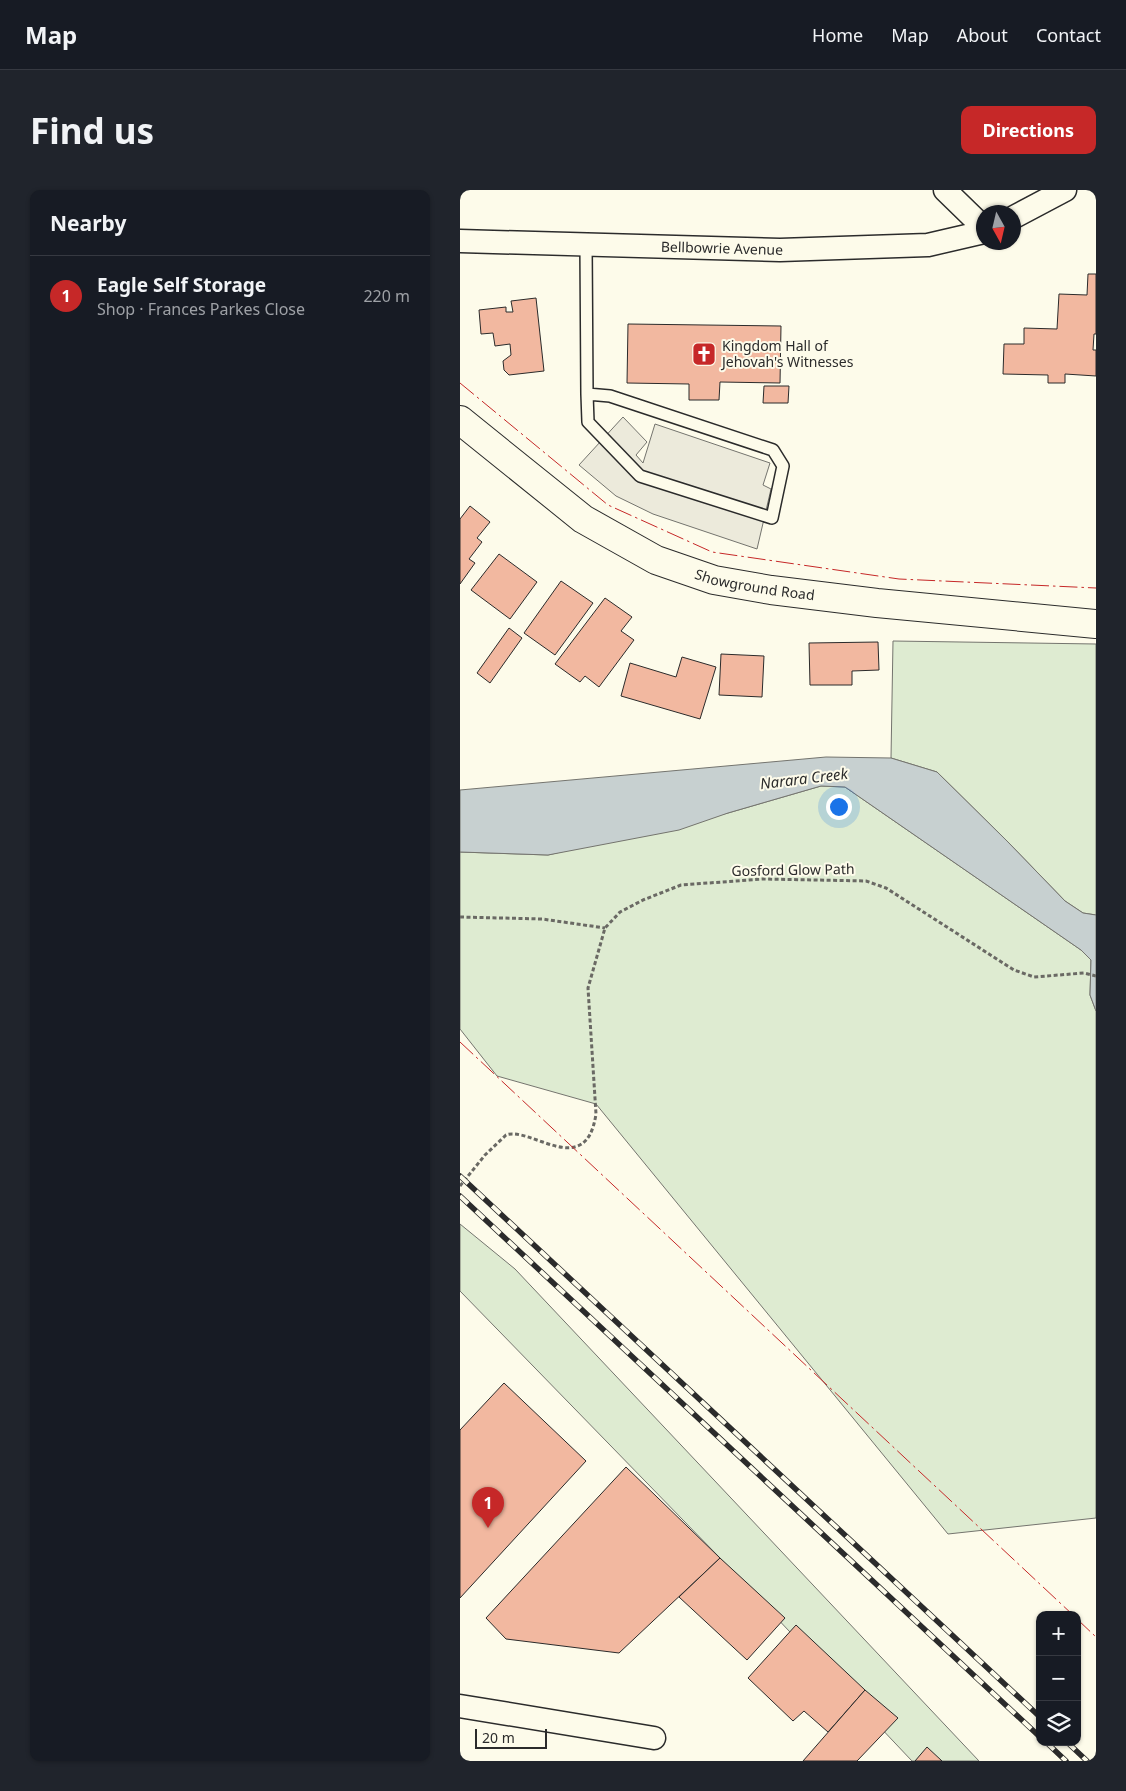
<!DOCTYPE html>
<html lang="en">
<head>
<meta charset="utf-8">
<style>
	body { margin:0; font-family:"Noto Sans",sans-serif; background:#20242c; color:#f1f3f6 }
	.controls { position:absolute; right:15px; bottom:15px; display:grid; overflow:hidden; border-radius:10px; box-shadow:0 1px 4px #0004 }
	.controls button { width:45px; height:45px; display:grid; place-items:center; padding:0; border:0; border-bottom:1px solid #363941; background:#171b24; color:#f1f3f6; font:25px sans-serif }
	.compass { position:absolute; left:516px; top:15px; width:45px; height:45px; border-radius:50%; background:#171b24; box-shadow:0 1px 4px #0004; rotate:172deg }
	.scale { position:absolute; left:15px; bottom:12px; width:72px; box-sizing:border-box; padding-left:5px; border:2px solid #2b2b2b; border-top:0; font-size:14px; line-height:18px; white-space:nowrap; color:#2b2b2b; -webkit-text-stroke:4px #fdfbea; paint-order:stroke }
	.you { position:absolute; left:378px; top:616px; width:18px; height:18px; margin:-12px; border:4px solid #fff; border-radius:50%; background:#1a73e8; box-shadow:0 0 0 8px #1a73e833 }
	.badge { display:grid; place-items:center; width:32px; height:32px; border-radius:50%; background:#c62828; color:#fff; font-size:16px; font-weight:700 }
	.pin { position:absolute; translate:-50% -41px; filter:drop-shadow(0 1px 2px #0008) }
	.pin::after { content:''; position:absolute; top:26px; width:18px; height:15px; background:inherit; clip-path:polygon(0 0,100% 0,50% 100%) }
	.list { margin:0; padding:0; list-style:none }
	h2 { display:flex; justify-content:space-between; align-items:center; height:65px; margin:0; padding:0 20px; font-size:21px }
	h2 small { font-size:16px; font-weight:400; color:#9ea1a6 }
	.list li { display:grid; grid-template-columns:32px 1fr auto; gap:15px; align-items:center; box-sizing:border-box; height:80px; padding:0 20px; border-top:1px solid #363941 }
	.list b { display:block; font-size:19px; white-space:nowrap }
	.list p { margin:0; font-size:16px; white-space:nowrap; color:#9ea1a6 }
	.list em { font-size:16px; font-style:normal; color:#9ea1a6 }
	.icon { flex:none; width:28px; height:28px; fill:none; stroke:currentColor; stroke-width:2; stroke-linecap:round; stroke-linejoin:round }
	.map { position:relative; flex:none; width:636px; height:1571px; overflow:hidden; border-radius:10px }
	header { display:flex; align-items:center; gap:30px; box-sizing:border-box; height:70px; padding:0 25px; background:#171b24; border-bottom:1px solid #363941 }
	header strong { font-size:24px }
	nav { display:flex; gap:28px; margin-inline-start:auto; font-size:18px }
	.intro { display:flex; align-items:center; justify-content:space-between; box-sizing:border-box; height:120px; padding:0 30px }
	h1 { margin:0; font-size:35px }
	.button { padding:12px 22px; border-radius:10px; background:#c62828; color:#fff; font-size:18px; font-weight:700 }
	main { display:flex; gap:30px; padding:0 30px }
	aside { flex:1; background:#171b24; border-radius:10px; box-shadow:0 1px 4px #0004 }
	.map>svg:first-child { display:block }
</style>
</head>
<body>
<header>
<strong>Map</strong>
<nav><a>Home</a><a>Map</a><a>About</a><a>Contact</a></nav>
</header>
<div class="intro"><h1>Find us</h1><a class="button">Directions</a></div>
<main>
<aside>
<h2>Nearby<small></small></h2>
<ul class="list">
<li><span class="badge">1</span><div><b>Eagle Self Storage</b><p>Shop · Frances Parkes Close</p></div><em>220 m</em></li>
</ul>
</aside>
<div class="map">
<svg width="636" height="1571" viewBox="0 0 636 1571">
	<rect width="100%" height="100%" fill="#fdfbea"/>
	<g fill="#deebd1" stroke="#74746e">
		<polygon points="433,451 636,454 636,725 623,723 605,711 547,651 477,582 431,568"/>
		<polygon points="361,596 385,597 621,760 631,770 630,805 636,821 636,1328 488,1344 136,914 37,886 0,839 0,662 88,665 268,623"/>
		<polygon points="0,1034 55,1079 519,1571 452,1571 260,1368 0,1101"/>
	</g>
	<polygon fill="#eceadb" stroke="#74746e" points="163,227 187,252 176,265 183,273 195,234 310,273 303,295 311,299 297,359 193,324 156,306 119,275"/>
	<polygon fill="#c7d0d0" stroke="#74746e" points="366,567 431,568 477,582 547,651 605,711 623,723 636,725 636,821 630,805 631,770 621,760 385,597 361,596 268,623 219,640 88,665 0,662 0,600"/>
	<g fill="#f2b8a0" stroke="#2b2b2b">
		<polygon points="628,84 636,84 636,144 634,144 633,160 636,160 636,186 605,184 605,193 588,193 588,185 543,184 544,154 564,154 564,138 597,139 599,104 627,105"/>
		<polygon points="76,108 84,181 49,185 44,180 43,171 51,165 50,154 35,156 33,143 21,144 19,120 46,117 46,122 53,122 51,111"/>
		<polygon points="168,134 321,136 320,193 260,192 259,210 229,210 229,194 167,193"/>
		<polygon points="304,196 329,196 328,213 303,213"/>
		<polygon points="10,316 30,332 17,348 22,352 9,369 15,373 0,394 0,329"/>
		<polygon points="39,364 77,392 50,429 11,400"/>
		<polygon points="101,391 133,413 95,465 64,443"/>
		<polygon points="145,408 172,427 161,441 174,450 139,497 125,486 120,492 95,474"/>
		<polygon points="49,438 62,448 30,493 17,483"/>
		<polygon points="418,452 419,480 392,481 392,495 350,495 349,453"/>
		<polygon points="261,464 304,466 302,507 259,505"/>
		<polygon points="222,467 256,477 240,529 161,506 170,473 216,487"/>
		<polygon points="44,1193 126,1271 0,1408 0,1240"/>
		<polygon points="166,1277 260,1368 159,1463 46,1449 26,1428"/>
		<polygon points="260,1368 325,1428 287,1470 219,1407"/>
		<polygon points="336,1435 405,1500 368,1542 344,1521 333,1531 288,1488"/>
		<polygon points="405,1500 438,1528 397,1571 343,1571"/>
		<polygon points="467,1557 482,1571 455,1571"/>
	</g>
	<g fill="none" stroke-linecap="round" stroke-linejoin="round">
		<g stroke="#2b2b2b" stroke-width="14">
			<polyline id="lane" points="126,54 127,204 150,206 313,260 323,276 312,328 180,286 128,232 127,204"/>
		</g>
		<g stroke="#2b2b2b" stroke-width="25">
			<g id="street">
				<polyline points="485,0 524,38"/>
				<polyline points="554,27 605,0"/>
				<path id="s1" d="M0,51L320,60L468,55L524,42"/>
				<polyline points="0,1516 194,1548"/>
			</g>
		</g>
		<g stroke="#2b2b2b" stroke-width="30">
			<g id="secondary">
				<path id="s2" d="M0,230L123,329L196,370L254,390L311,400L417,413L636,434"/>
			</g>
		</g>
		<g stroke="#6a6964" stroke-width="3" stroke-dasharray="4 2.5" stroke-linecap="butt">
			<polyline points="0,727 82,729 145,738"/>
			<path d="M0,996L25,965L46,945C71,936 126,991 136,924L128,798L145,738L160,722L183,710L221,695L303,689L406,691L426,698L554,780L574,787L624,783L636,786"/>
		</g>
		<use href="#lane" stroke="#fdfbea" stroke-width="11"/>
		<use href="#street" stroke="#fdfbea" stroke-width="22"/>
		<use href="#secondary" stroke="#fdfbea" stroke-width="28"/>
		<g stroke="#2b2b2b" stroke-width="5.5">
			<g id="rail">
				<polyline points="0,986 580,1527"/>
				<polyline points="0,1006 580,1547"/>
				<polyline points="586,1552 606,1571"/>
				<polyline points="607,1552 627,1571"/>
			</g>
		</g>
		<use href="#rail" stroke="#fdfbea" stroke-width="4" stroke-dasharray="11" stroke-linecap="butt"/>
		<g stroke="#c62828" stroke-width="1" stroke-dasharray="18 4 2.5 4" stroke-linecap="butt">
			<polyline points="0,193 148,315 252,362 439,389 636,398"/>
			<polyline points="0,852 613,1425"/>
			<polyline points="617,1429 636,1447"/>
		</g>
	</g>
	<defs>
		<g id="church-square" transform="scale(1.25)"><rect x="-9" y="-9" width="18" height="18" rx="4" fill="#c62828" stroke="#fdfbea"/><path d="M-1.2-6h2.4v3.5h3.3v2.4h-3.3V6h-2.4V-.1h-3.3v-2.4h3.3Z" fill="#fff"/></g>
	</defs>
	<g fill-rule="evenodd">
		<use href="#church-square" x="244" y="164"/>
	</g>
	<g text-anchor="middle" stroke-width="4" stroke-linejoin="round" paint-order="stroke">
		<g font-size="14" fill="#2b2b2b" stroke="#fdfbea">
			<text dy="5" stroke="none"><textPath href="#s1" startOffset="262">Bellbowrie Avenue</textPath></text>
			<text dy="5" stroke="none"><textPath href="#s2" startOffset="344">Showground Road</textPath></text>
			<text transform="translate(333 680) rotate(-1)" y="5">Gosford Glow Path</text>
		</g>
		<g font-size="14" fill="#2b2b2b" stroke="#fdfbea" text-anchor="start">
			<text x="262" y="161">Kingdom Hall of<tspan x="262" dy="16">Jehovah's Witnesses</tspan></text>
		</g>
		<g font-size="15" font-style="italic" fill="#2b2b2b" stroke="#fdfbea">
			<text transform="translate(344 589) rotate(-7)" y="5">Narara Creek</text>
		</g>
	</g>
</svg>
<div class="controls">
<button>+</button>
<button>−</button>
<button><svg class="icon" aria-label="layers" viewBox="0 0 24 24"><path d="M12 4l9 5-9 5-9-5zM3 14l9 5 9-5"/></svg></button>
</div>
<svg class="compass" viewBox="-18 -18 36 36"><path d="M0-13l5 13h-10z" fill="#e53935"/><path d="M0 13l5-13h-10z" fill="#9ea1a6"/></svg>
<div class="scale">20 m</div>
<div class="you"></div>
<div class="pin badge" style="left:28px;top:1338px">1</div>
</div>
</main>
</body>
</html>
